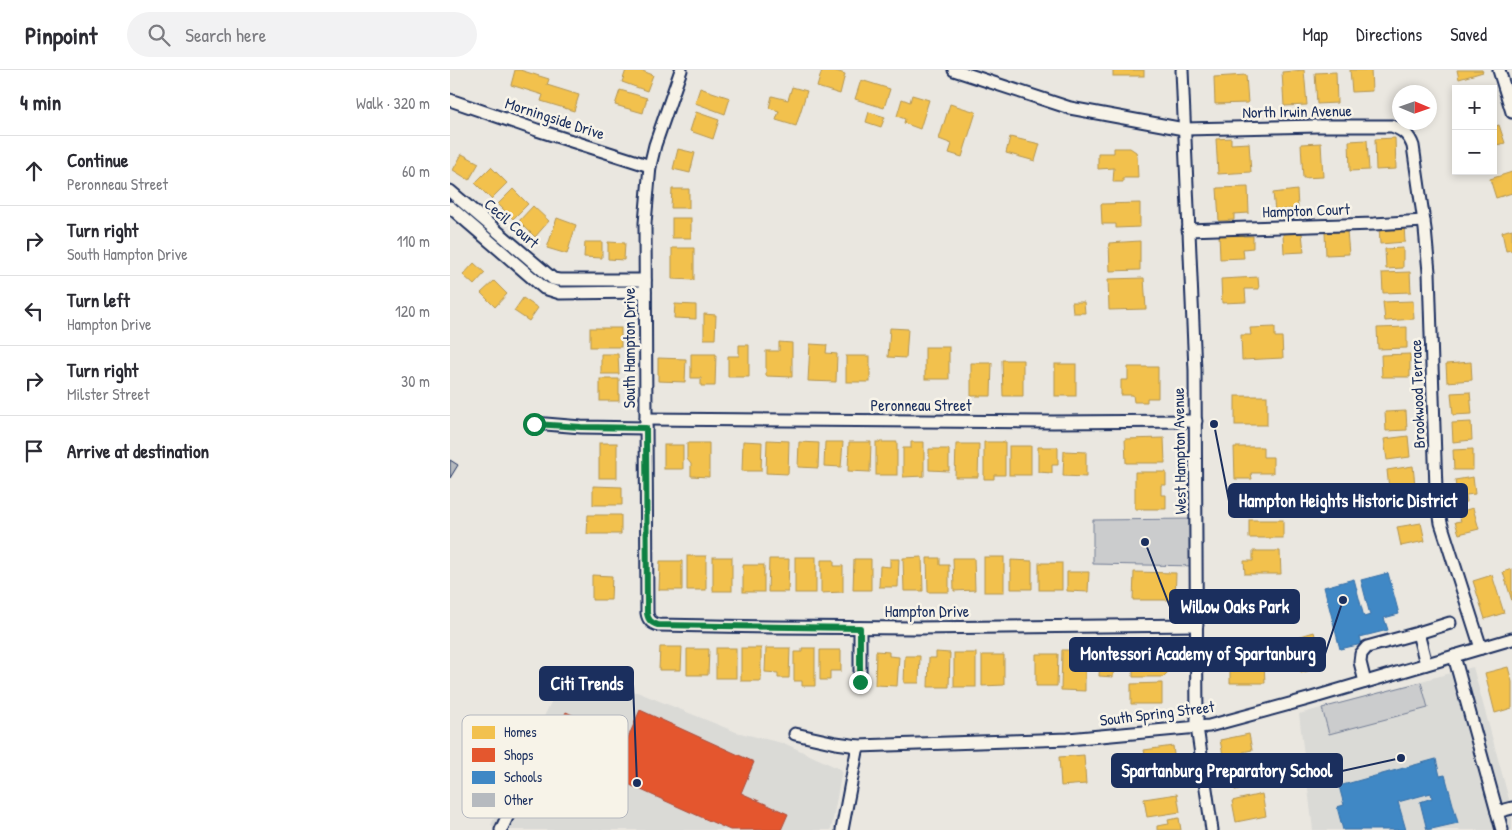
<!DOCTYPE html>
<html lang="en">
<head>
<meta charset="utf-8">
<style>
	body { margin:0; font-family:"Patrick Hand",sans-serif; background:#f2f2f3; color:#2b2b33 }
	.controls { position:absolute; right:15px; top:15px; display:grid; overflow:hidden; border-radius:0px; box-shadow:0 2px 8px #0003 }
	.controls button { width:45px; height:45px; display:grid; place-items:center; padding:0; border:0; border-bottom:1px solid #e1e1e2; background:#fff; color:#2b2b33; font:25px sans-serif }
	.compass { position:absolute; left:942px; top:15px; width:45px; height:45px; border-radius:50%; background:#fff; box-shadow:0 2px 8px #0003; rotate:92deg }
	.stop { position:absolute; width:15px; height:15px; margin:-11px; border:4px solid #0b8043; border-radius:50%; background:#fff }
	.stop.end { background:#0b8043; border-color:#fff; box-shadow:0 1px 5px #0008 }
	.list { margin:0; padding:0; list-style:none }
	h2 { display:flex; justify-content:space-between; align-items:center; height:65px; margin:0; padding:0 20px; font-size:21px }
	h2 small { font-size:16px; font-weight:400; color:#7c7c81 }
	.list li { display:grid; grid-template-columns:32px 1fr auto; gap:15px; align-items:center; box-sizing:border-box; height:70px; padding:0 20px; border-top:1px solid #e1e1e2 }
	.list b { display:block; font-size:19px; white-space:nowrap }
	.list p { margin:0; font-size:16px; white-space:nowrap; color:#7c7c81 }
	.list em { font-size:16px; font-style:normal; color:#7c7c81 }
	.icon { flex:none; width:28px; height:28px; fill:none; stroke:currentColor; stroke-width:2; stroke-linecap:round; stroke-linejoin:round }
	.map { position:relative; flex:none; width:1062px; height:760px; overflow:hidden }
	header { display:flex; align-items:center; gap:30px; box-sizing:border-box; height:70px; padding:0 25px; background:#fff; border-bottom:1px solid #e1e1e2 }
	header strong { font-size:24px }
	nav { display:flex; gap:28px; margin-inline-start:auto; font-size:18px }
	.search { width:350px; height:45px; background:#f2f2f3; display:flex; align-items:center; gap:12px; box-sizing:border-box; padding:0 18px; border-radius:28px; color:#7c7c81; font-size:19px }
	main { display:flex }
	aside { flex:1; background:#fff }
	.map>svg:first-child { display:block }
</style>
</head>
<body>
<header>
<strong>Pinpoint</strong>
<div class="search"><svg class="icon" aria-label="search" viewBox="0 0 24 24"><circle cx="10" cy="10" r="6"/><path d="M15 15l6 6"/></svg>Search here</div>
<nav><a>Map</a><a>Directions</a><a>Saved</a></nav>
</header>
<main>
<aside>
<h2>4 min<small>Walk · 320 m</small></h2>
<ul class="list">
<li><svg class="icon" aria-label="ahead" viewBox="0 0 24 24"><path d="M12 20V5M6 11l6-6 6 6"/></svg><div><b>Continue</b><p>Peronneau Street</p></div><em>60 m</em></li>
<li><svg class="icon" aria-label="right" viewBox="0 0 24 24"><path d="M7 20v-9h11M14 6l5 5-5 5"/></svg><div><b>Turn right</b><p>South Hampton Drive</p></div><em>110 m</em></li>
<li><svg class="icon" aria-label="left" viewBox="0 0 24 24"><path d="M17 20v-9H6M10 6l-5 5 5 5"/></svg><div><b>Turn left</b><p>Hampton Drive</p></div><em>120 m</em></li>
<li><svg class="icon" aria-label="right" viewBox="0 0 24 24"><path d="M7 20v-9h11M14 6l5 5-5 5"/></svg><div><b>Turn right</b><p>Milster Street</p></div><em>30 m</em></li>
<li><svg class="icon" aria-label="arrive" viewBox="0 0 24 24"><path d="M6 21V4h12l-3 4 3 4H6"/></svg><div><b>Arrive at destination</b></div></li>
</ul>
</aside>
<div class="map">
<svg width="1062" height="760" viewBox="0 0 1062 760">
	<rect width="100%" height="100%" fill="#eae7e0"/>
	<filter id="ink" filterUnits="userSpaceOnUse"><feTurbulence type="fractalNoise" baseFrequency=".02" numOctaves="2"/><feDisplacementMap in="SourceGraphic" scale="10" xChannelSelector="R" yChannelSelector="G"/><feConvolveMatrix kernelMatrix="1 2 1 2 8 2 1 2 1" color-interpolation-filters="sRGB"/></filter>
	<g filter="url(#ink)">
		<g fill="#dadad6">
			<polygon points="1023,597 1060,733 1062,733 1062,760 863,760 849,644"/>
			<polygon points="107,620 187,622 286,662 336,674 392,700 381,760 50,760 41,755"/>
		</g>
		<g fill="#cbcccd" stroke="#737e96">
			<polygon points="746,449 747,496 643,494 643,450"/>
			<polygon points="971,612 978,638 879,664 872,638"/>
		</g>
		<g fill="#f2c14e" stroke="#b29553">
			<polygon points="65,0 70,0 99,9 97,15 129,25 124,41 91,31 93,25 61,15"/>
			<polygon points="176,0 190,0 203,5 197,21 172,12"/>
			<polygon points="372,0 383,0 395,4 390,24 367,17"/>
			<rect x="663" y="0" width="31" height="6"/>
			<polygon points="854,0 857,35 834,36 832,2"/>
			<polygon points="900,0 921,0 922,21 902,22"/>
			<polygon points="1007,0 1032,0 1033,2 1009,9"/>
			<polygon points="886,2 887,33 867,34 865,3"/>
			<polygon points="796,5 798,33 765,34 764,7"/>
			<polygon points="411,10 440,19 434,38 405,29"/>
			<polygon points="342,17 357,21 346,56 326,50 329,41 319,38 322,26 338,30"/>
			<polygon points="250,18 280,28 275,44 245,33"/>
			<polygon points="170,20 197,28 193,43 165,35"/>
			<polygon points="462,25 479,30 470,59 454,53 455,49 447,46 452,29 460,32"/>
			<polygon points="500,34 526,42 512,87 499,83 502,74 489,69"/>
			<polygon points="246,42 269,50 263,69 240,61"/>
			<polygon points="419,42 435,47 431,57 416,52"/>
			<polygon points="1049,55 1055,73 1043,76 1043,57"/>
			<polygon points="560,67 590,74 585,91 556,83"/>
			<polygon points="781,68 781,74 799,73 801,102 768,104 766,69"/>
			<polygon points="945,68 946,99 926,100 925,69"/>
			<polygon points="917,70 919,100 900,101 899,71"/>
			<polygon points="871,73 873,107 853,108 851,74"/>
			<polygon points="664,78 680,78 686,82 687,86 688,108 673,108 673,112 663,112 664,98 648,99 648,83 664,83"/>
			<polygon points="228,79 245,83 240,103 223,99"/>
			<polygon points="12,84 29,93 19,110 3,100"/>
			<polygon points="41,97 57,113 41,129 25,113"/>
			<polygon points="1062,102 1062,123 1046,128 1040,109"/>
			<polygon points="798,117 799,143 784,144 784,150 769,151 767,118"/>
			<polygon points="63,119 78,134 63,149 48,134"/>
			<polygon points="222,119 239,119 239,138 221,138"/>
			<polygon points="847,120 848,138 825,141 823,123"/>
			<polygon points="690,133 690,157 666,158 666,154 652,154 651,134"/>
			<polygon points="83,136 99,151 85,167 69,151"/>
			<polygon points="107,148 126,155 117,184 97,178"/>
			<rect x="222" y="148" width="19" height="20"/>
			<polygon points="954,155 955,172 930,174 929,157"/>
			<polygon points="1062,159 1062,180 1056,181 1052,162"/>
			<polygon points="897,161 899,184 876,185 875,163"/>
			<polygon points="793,162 793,166 803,166 803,178 793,179 794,188 770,189 769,163"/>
			<polygon points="852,163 854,182 834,183 833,164"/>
			<polygon points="690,171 690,200 660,201 659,173"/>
			<polygon points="135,172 152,172 152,188 134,187"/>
			<polygon points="158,172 175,173 174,190 158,189"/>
			<polygon points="222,178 244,178 244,210 222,209"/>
			<polygon points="953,178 953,198 936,199 935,179"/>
			<polygon points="24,193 35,203 24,215 13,205"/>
			<polygon points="960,202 961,222 933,223 932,203"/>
			<polygon points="808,207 809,219 795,219 796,232 772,233 771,209"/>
			<polygon points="694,208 696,239 659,240 658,209"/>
			<polygon points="44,211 57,224 45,237 31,223"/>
			<polygon points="73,228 88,238 79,251 64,241"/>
			<polygon points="963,231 964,249 935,251 933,232"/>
			<polygon points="622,232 634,232 635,243 623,243"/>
			<polygon points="225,234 246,235 246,249 224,248"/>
			<polygon points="254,244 266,245 265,269 254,269"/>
			<polygon points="825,257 825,267 832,267 833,288 792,290 791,265 801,265 800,258"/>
			<polygon points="957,257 957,278 928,279 927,258"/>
			<rect x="140" y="258" width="31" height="19"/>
			<polygon points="440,258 458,259 456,288 438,287"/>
			<polygon points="329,272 342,273 342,307 316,306 316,281 329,281"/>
			<polygon points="360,274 377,275 376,283 387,284 386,312 358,311"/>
			<polygon points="289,275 299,275 299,307 278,307 278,286 289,286"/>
			<rect x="475" y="277" width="24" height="32"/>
			<polygon points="151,284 168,284 169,304 151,304"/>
			<polygon points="241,284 266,284 265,316 251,316 251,308 241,308"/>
			<polygon points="960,284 960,307 932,307 931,285"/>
			<rect x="396" y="286" width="24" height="26"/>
			<polygon points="208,288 236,289 235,312 208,311"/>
			<polygon points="552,290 573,290 573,326 553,326"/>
			<polygon points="1021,292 1022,310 997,312 996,294"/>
			<polygon points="521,293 542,293 541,326 521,326"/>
			<rect x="605" y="294" width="21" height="32"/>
			<polygon points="678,297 708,297 708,328 697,328 697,332 684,332 683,325 671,325 671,310 678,310"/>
			<rect x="150" y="309" width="19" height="22"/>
			<polygon points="1020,322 1022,344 1003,345 1001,323"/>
			<rect x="785" y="326" width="32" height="29"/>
			<polygon points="956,341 957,360 936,361 935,342"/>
			<polygon points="1021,352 1022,370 1003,372 1002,353"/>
			<polygon points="958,366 960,387 937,390 934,369"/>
			<polygon points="714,368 715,393 676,393 675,369"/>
			<polygon points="317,370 339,371 338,404 316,403"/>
			<polygon points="293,371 312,372 311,401 292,401"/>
			<polygon points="349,372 369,373 368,398 348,397"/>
			<polygon points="375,372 393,372 391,397 374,396"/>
			<polygon points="399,372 421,372 420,402 398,401"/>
			<rect x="426" y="372" width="21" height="33"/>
			<polygon points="461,372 474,372 474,406 453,407 453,378 461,378"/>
			<polygon points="534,372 555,372 555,405 544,405 544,409 534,409"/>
			<rect x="149" y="373" width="18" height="35"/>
			<polygon points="237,373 259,373 259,407 241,406 241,394 237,389"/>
			<polygon points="506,374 529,374 528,407 505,407"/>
			<rect x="214" y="375" width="19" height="24"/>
			<rect x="559" y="376" width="22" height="29"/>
			<polygon points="588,377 608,377 608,395 602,395 602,403 588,402"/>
			<polygon points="784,377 813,377 813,387 823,387 823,403 801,403 802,409 785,409"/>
			<polygon points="479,379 499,379 499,401 479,400"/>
			<polygon points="1023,379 1023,400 1004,400 1003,380"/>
			<polygon points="614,381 636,382 636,407 613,406"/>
			<polygon points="963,396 965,415 939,419 937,400"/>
			<polygon points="685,402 716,402 716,415 711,415 711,425 716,425 716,439 685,439"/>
			<polygon points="1023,407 1025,424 1016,425 1017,432 1008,433 1005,410"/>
			<polygon points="143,416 172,417 172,435 143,435"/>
			<polygon points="1023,438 1029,459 1009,464 1005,452 1011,451 1008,442"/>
			<polygon points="138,445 171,445 171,464 137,464"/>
			<rect x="799" y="450" width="34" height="18"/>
			<polygon points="971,453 975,471 951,476 947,457"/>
			<polygon points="803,481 830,481 831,504 795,504 794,491 803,491"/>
			<rect x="237" y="486" width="19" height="34"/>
			<rect x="263" y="487" width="19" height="34"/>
			<rect x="345" y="487" width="21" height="36"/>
			<polygon points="472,487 473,521 454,521 453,488"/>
			<rect x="534" y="487" width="20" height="35"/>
			<polygon points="477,488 490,488 490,495 499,495 499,522 478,522"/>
			<polygon points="503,488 524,488 525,520 504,521"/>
			<polygon points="319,489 339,489 338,522 318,522"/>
			<polygon points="404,489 421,489 421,520 403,520"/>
			<polygon points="440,489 449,489 448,517 429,517 430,496 440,497"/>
			<polygon points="371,490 384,490 384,496 393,496 393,522 371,523"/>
			<polygon points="561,490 582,491 582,519 561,519"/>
			<polygon points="210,491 232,491 232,520 209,520"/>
			<rect x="589" y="493" width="23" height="27"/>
			<rect x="293" y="495" width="21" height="27"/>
			<polygon points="1062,499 1062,531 1053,502"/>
			<polygon points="617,502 639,502 638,522 617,521"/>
			<polygon points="684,502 726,503 725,530 683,530"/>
			<polygon points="142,505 162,506 161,530 142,530"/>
			<polygon points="1042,505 1054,543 1035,549 1023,511"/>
			<polygon points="864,562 874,596 851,603 841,569"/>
			<polygon points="691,572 713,572 720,579 720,600 713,607 683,607 683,597 673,597 673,578 691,578"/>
			<polygon points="210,577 232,577 231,600 209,600"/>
			<rect x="266" y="578" width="20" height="30"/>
			<rect x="291" y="578" width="20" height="33"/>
			<polygon points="316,578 340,578 339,608 328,608 328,603 315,602"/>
			<polygon points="352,578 365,578 365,616 352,616 352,611 344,611 344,582 352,582"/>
			<polygon points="237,579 259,579 258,605 237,605"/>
			<polygon points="370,580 391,580 391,601 380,601 380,610 370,610"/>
			<polygon points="612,580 635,580 635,621 611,620"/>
			<polygon points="426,581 439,582 439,586 449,587 447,616 425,615"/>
			<polygon points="486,582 500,583 499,617 478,617 479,588 486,588"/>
			<rect x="504" y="583" width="22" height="34"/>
			<polygon points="586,584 608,584 607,616 586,616"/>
			<polygon points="532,585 554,585 554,615 532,616"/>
			<polygon points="455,586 470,586 469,613 454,613"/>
			<polygon points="650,588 664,589 663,607 649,606"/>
			<polygon points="785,592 814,592 815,613 780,613 780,601 785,601"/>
			<polygon points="1058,597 1062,612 1062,638 1045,643 1035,603"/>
			<polygon points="712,613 712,634 681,634 681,614"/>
			<polygon points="799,664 802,680 793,682 794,686 780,689 779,684 773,685 770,670"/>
			<polygon points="723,676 726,702 688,707 686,690 696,689 694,680"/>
			<polygon points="634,685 636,714 611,716 609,687"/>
			<polygon points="807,695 811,714 785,720 781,701"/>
			<polygon points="727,724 730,742 697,747 694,729"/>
			<polygon points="812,724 816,746 786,752 782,731"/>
			<polygon points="729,748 731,760 707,760 707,756 719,754 718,750"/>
		</g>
		<polygon fill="#e4572e" stroke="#a84b3c" points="190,640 304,692 291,723 338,744 331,760 280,760 100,679 116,642 177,670"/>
		<g fill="#3f88c5" stroke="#346da6">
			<polygon points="938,503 949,544 934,548 938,560 910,567 912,574 890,579 874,517 904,509 914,547 920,545 911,510"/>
			<polygon points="986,689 990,706 995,705 1008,753 977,760 970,732 982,728 981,723 948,732 956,760 893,760 887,737 894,735 889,716"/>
		</g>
		<polygon fill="#b6babf" stroke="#1b2f5e" points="0,390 8,395 0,408"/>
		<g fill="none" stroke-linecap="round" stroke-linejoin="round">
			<g stroke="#1b2f5e" stroke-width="15">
				<g id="minor">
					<path d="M231,0L205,75L200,96L195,153L197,543C198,550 201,553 208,555L322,557L468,558L747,555"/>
					<path d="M504,0L620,38L734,59L868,56H942C953,60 959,65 963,76L975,159L979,202L986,420L991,453L1031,578"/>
					<polyline points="732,0 745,300 747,657 762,760"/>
					<polyline points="1049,0 1062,42"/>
					<polyline points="0,30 87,60 200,96"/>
					<polyline points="0,121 103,209 109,210 195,210"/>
					<polyline points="0,137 94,218 110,223 195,222"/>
					<polyline points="738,160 924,154 974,151"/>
					<polyline points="196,349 603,352 746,351"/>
					<polyline points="84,353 131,357 196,358"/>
					<polyline points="410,558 410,612"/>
					<polyline points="968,563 1000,553"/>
					<polyline points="1004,586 1052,760"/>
					<polyline points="915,612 910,592 911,584 917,577 968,563 976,594"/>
					<polyline points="345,664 386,673 408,676 618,669 759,656 858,629 1062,569"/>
					<polyline points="1047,742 1062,738"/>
					<polyline points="51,760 86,685"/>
					<polyline points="392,760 408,676"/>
				</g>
			</g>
			<use href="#minor" stroke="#f7f3e8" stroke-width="11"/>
		</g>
	</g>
	<g fill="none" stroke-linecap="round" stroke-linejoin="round" filter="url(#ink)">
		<path stroke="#0b8043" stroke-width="6" d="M84,354L131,357L196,358L197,543C198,550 201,553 208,555L410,558V612"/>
	</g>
	<g text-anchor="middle" stroke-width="5" stroke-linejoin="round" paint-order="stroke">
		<g font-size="16" fill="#1b2f5e" stroke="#f7f3e8">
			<text transform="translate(847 41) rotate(-1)" y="6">North Irwin Avenue</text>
			<text transform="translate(105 48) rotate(18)" y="6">Morningside Drive</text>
			<text transform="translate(856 140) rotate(-2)" y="6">Hampton Court</text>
			<text transform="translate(62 153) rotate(41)" y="6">Cecil Court</text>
			<text transform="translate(179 278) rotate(-90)" y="6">South Hampton Drive</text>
			<text transform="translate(967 324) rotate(-92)" y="6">Brookwood Terrace</text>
			<text x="471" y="341">Peronneau Street</text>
			<text transform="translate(729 381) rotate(-91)" y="6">West Hampton Avenue</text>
			<text x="477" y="547">Hampton Drive</text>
			<text transform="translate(707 643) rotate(-7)" y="6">South Spring Street</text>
		</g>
	</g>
	<rect x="12" y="645" width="166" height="103" rx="8" fill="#f7f3e8" stroke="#b5b8bf" stroke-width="1"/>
	<rect x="22" y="656" width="23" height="13" fill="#f2c14e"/>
	<rect x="22" y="678" width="23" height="14" fill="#e4572e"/>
	<rect x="22" y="701" width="23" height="13" fill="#3f88c5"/>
	<rect x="22" y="723" width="23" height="14" fill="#b6babf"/>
	<g font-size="14" fill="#1b2f5e">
		<text x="54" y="667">Homes</text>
		<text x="54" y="690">Shops</text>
		<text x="54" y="712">Schools</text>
		<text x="54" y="735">Other</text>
	</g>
	<path fill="none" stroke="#1b2f5e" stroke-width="2" d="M764 354L779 431M695 472L720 537M893 530L875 584M187 713L183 614M951 688L892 701"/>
	<g fill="#1b2f5e" stroke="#f7f3e8" stroke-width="2">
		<circle cx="764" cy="354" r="5"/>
		<circle cx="695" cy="472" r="5"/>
		<circle cx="893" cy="530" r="5"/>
		<circle cx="187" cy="713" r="5"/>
		<circle cx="951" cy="688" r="5"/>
	</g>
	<g fill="#1b2f5e" stroke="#1b2f5e" stroke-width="2">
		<rect x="779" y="414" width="238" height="33" rx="5"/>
		<rect x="720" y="520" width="129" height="33" rx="5"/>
		<rect x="620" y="568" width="255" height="33" rx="5"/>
		<rect x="90" y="597" width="93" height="33" rx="5"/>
		<rect x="662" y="684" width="230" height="33" rx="5"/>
	</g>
	<g font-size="18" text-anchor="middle" font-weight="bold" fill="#fff">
		<text x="898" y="437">Hampton Heights Historic District</text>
		<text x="785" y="543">Willow Oaks Park</text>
		<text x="748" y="590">Montessori Academy of Spartanburg</text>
		<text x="137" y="620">Citi Trends</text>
		<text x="777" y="707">Spartanburg Preparatory School</text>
	</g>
</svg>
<div class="controls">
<button>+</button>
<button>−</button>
</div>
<svg class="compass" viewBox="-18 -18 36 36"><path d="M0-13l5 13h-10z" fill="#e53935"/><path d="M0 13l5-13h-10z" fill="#7c7c81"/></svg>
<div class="stop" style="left:84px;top:354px"></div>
<div class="stop end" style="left:410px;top:612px"></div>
</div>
</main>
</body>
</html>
